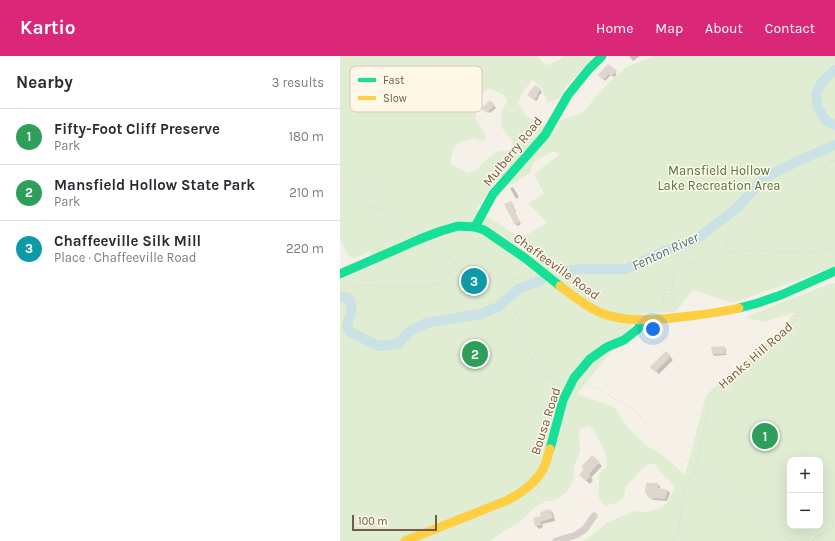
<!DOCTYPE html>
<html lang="en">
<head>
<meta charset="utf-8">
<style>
	body { margin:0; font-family:Karla,sans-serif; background:#f7f7f7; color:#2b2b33 }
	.controls { position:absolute; right:12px; bottom:12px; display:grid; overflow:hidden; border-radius:8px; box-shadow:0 4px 16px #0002 }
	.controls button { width:36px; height:36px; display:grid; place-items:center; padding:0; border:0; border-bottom:1px solid #e1e1e2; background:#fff; color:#2b2b33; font:20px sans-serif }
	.scale { position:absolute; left:12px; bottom:10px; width:85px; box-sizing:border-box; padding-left:4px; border:2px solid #725b49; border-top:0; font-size:11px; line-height:14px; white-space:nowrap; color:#725b49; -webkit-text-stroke:3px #fff7e8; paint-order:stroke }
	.you { position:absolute; left:313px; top:273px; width:14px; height:14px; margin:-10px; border:3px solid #fff; border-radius:50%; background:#1a73e8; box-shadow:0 0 0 6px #1a73e833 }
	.badge { display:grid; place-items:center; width:26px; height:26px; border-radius:50%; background:#db2777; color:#fff; font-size:13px; font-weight:700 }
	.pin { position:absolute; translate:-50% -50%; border:2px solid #fff; box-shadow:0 1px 4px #0006 }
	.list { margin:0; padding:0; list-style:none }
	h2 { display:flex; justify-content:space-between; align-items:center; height:52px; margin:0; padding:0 16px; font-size:17px }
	h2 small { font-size:13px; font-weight:400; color:#7c7c81 }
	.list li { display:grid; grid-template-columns:26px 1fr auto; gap:12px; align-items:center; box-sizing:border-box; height:56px; padding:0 16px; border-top:1px solid #e1e1e2 }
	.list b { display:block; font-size:15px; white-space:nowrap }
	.list p { margin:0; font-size:13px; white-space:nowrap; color:#7c7c81 }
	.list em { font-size:13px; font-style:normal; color:#7c7c81 }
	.map { position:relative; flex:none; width:495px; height:485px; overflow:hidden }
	header { display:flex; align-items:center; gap:24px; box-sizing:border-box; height:56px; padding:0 20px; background:#db2777; color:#fff }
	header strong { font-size:19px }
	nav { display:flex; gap:22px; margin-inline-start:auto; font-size:14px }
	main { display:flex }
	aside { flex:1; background:#fff }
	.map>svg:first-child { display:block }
</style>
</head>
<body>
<header>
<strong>Kartio</strong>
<nav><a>Home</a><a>Map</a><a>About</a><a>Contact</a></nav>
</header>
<main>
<aside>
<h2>Nearby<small>3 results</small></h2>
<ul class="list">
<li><span class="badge" style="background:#2e9e5b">1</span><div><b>Fifty-Foot Cliff Preserve</b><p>Park</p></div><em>180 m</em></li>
<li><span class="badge" style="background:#2e9e5b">2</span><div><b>Mansfield Hollow State Park</b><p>Park</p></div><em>210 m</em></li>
<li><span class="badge" style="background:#0f9aa8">3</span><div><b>Chaffeeville Silk Mill</b><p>Place · Chaffeeville Road</p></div><em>220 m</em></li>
</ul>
</aside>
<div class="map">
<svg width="495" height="485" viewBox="0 0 495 485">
	<rect width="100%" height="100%" fill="#f6f1e8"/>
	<path fill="#e0edd3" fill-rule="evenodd" d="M0,0H198C201,4 204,9 209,9L216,5L222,2L224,0H254L227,30L222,39L219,42L209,46H207C203,34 203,32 193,24H192C187,31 180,39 178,48C181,51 184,58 188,61C193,65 209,72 215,72L221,63C228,61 234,61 241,57C247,54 251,46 255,41C264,32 273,22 282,15C292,6 304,6 313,0H495V210L467,221L393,247L353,234L335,256L301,258L237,338L269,349L276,353L284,367L295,379L307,390L321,398L345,419L366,339L441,274L454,257L423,266L405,261L489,228L495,227V485H243L250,481L268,466L292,456L296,455L308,456L322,451L328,446L334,432C331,424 327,423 322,418C319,415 318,410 314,408C306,406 297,419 292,424C290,426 288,428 286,431C285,434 285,439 283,442C279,447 271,448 266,450C257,445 258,437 259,428C259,425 258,421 259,419C261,415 266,413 267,409C270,402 255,374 249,370L241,372L239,375L240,395L234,411L233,424L228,435L218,443L211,445H206L193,453L179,467L164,475L150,485H0V224L34,210L29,195C25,197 19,201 14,202C8,203 4,189 0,185ZM147,33C155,34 165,37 167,45L161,57L162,63L161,70L166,78L171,81L173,88L172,91L168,95C166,95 163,95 161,95C147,97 141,115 128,117L110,108C110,104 111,103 112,99C113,96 113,92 115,90C119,85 128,85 133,82C137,82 140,85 144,85L145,84L146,80L135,62C137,52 139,39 147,33ZM213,96L219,97V99L194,118L204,138L188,147L207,167L181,182L136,153L141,147L152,130L151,129L157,124H162L169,129C177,127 182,121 190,117L194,106L206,99ZM450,404H480V470H450Z"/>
	<g fill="#0003">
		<polygon points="289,0 300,0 293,5"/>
		<polygon points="269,10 277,18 274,21 271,19 265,25 260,19"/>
		<polygon points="196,30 202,36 198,41 199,42 196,45 188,39"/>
		<polygon points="150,45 156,52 150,57 149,56 148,57 143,52"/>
		<polygon points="173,131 179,141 176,143 170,132"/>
		<polygon points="171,146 173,148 176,156 175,157 181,168 178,170 176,168"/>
		<polygon points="384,291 386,293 386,299 374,300 373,298"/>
		<polygon points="326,296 333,304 319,318 311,311"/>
		<polygon points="252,400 262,410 251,422 253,424 250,428 240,419 245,413"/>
		<polygon points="318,428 320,431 320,433 327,434 330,437 327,445 313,444 310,441"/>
		<polygon points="210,454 213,457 215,465 202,468 203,471 199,473 196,470"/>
	</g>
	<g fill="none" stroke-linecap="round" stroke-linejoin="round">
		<g stroke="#cae2e6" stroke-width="10">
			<polyline points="495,14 482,26 476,38 478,52 486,65 495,69"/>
			<polyline points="222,216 240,213 286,213 318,198 357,183 398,151 424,122 462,103 495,89"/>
			<polyline points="0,241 9,242 12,252 7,270 9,275 38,290 58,288 69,276 86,267 140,258 158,251 178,233 200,225"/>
		</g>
	</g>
	<g fill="#dfd7cd">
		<polygon points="268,8 277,15 271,20 269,18 263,24 258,19"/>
		<polygon points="195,29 201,33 197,38 198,39 194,44 187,39"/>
		<polygon points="150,44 155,49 148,56 146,55 145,56 141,52"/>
		<polygon points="171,145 175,154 174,155 180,166 175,169 164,148"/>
		<polygon points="385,290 385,298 372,298 371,291"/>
		<polygon points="326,295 331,300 315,316 310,311"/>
		<polygon points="252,399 260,406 249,418 251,420 246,425 239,419 244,413 241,411"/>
		<polygon points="306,427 318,427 318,432 328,434 325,443 309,442 305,436"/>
		<polygon points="210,453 213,462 200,466 201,469 195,470 193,462 201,460 200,456"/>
	</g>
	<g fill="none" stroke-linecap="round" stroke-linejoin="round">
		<g stroke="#d7d0c9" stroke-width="1" stroke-dasharray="1 3" stroke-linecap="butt">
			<path d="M0,134H28L30,136L25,143L24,147L25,149C32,152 42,152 47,156C53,159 53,168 58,172C60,173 70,176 73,177"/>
			<polyline points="90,187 103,200 111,202 115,208 123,214 122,218 120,221"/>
			<polyline points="385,196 417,194 467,197 495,192"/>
			<polyline points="333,221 331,237 336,253"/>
			<polyline points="205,227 200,234 187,239 174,245 176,260 187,272 186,278 174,280 189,297 199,316 203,320 224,325"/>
			<polyline points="0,233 24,229 51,231 73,230 81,232 104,227 120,222 134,238 137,246 141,248 150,247 157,243 176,223 196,220"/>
			<path d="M321,254C324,237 330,213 349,207C355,206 361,206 368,205C374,203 379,200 385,196L386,189L391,178L412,155L419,149L427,143L445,134L473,122L483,112L495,104"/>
			<polyline points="239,328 246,327 294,353 314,378 356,412 343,437 339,475 333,485"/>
			<polyline points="451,485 356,412 371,337 388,325 456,264 461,249 458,239"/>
			<polyline points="473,485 477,480 484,477 495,469"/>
		</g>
		<polyline stroke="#d7d0ca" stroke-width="7" points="216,485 236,479 245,473 254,460"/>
		<g stroke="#16e098" stroke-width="9">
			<polyline points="135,171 153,138 205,79 228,39 249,13 262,0"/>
			<polyline points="0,218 80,183 101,175 118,170 135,171 144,174 185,202 220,230"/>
			<polyline points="399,252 418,247 441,239 495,215"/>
			<polyline points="210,393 223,344 234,322 250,303 267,291 284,284 298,273 302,264"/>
		</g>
		<g stroke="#ffcf43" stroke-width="9">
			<path d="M220,230C233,240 245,250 261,257C289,268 321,263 350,260C366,258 383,256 399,252"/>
			<path d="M65,485L168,444C182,437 199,424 205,409C207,404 208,398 210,393"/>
		</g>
	</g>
	<g text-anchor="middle" stroke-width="3" stroke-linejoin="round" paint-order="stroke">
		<g font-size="13" fill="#725b49" stroke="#fff7e8">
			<text transform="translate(172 95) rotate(-51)" y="5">Mulberry Road</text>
			<text transform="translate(217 210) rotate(36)" y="5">Chaffeeville Road</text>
			<text transform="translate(415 299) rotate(-41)" y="5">Hanks Hill Road</text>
			<text transform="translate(205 365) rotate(-72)" y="5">Bousa Road</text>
		</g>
		<g font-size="13" fill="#4d7842" stroke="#fff7e8">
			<text x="379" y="119">Mansfield Hollow<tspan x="379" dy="15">Lake Recreation Area</tspan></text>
		</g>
		<g font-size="14" font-style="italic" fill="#437685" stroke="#fff7e8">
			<text transform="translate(325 195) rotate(-25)" y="5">Fenton River</text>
		</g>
	</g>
	<rect x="10" y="10" width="132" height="46" rx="6" fill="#fff7e8" stroke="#d5c8b8" stroke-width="1"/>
	<rect x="18" y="22" width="18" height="4" fill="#16e098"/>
	<rect x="18" y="40" width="18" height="4" fill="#ffcf43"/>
	<g font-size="11" fill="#725b49">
		<text x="43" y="28">Fast</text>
		<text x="43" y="46">Slow</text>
	</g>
</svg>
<div class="controls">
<button>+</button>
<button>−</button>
</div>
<div class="scale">100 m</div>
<div class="you"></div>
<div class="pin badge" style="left:425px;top:380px;background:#2e9e5b">1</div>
<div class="pin badge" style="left:135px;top:298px;background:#2e9e5b">2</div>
<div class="pin badge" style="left:134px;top:225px;background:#0f9aa8">3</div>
</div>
</main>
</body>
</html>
